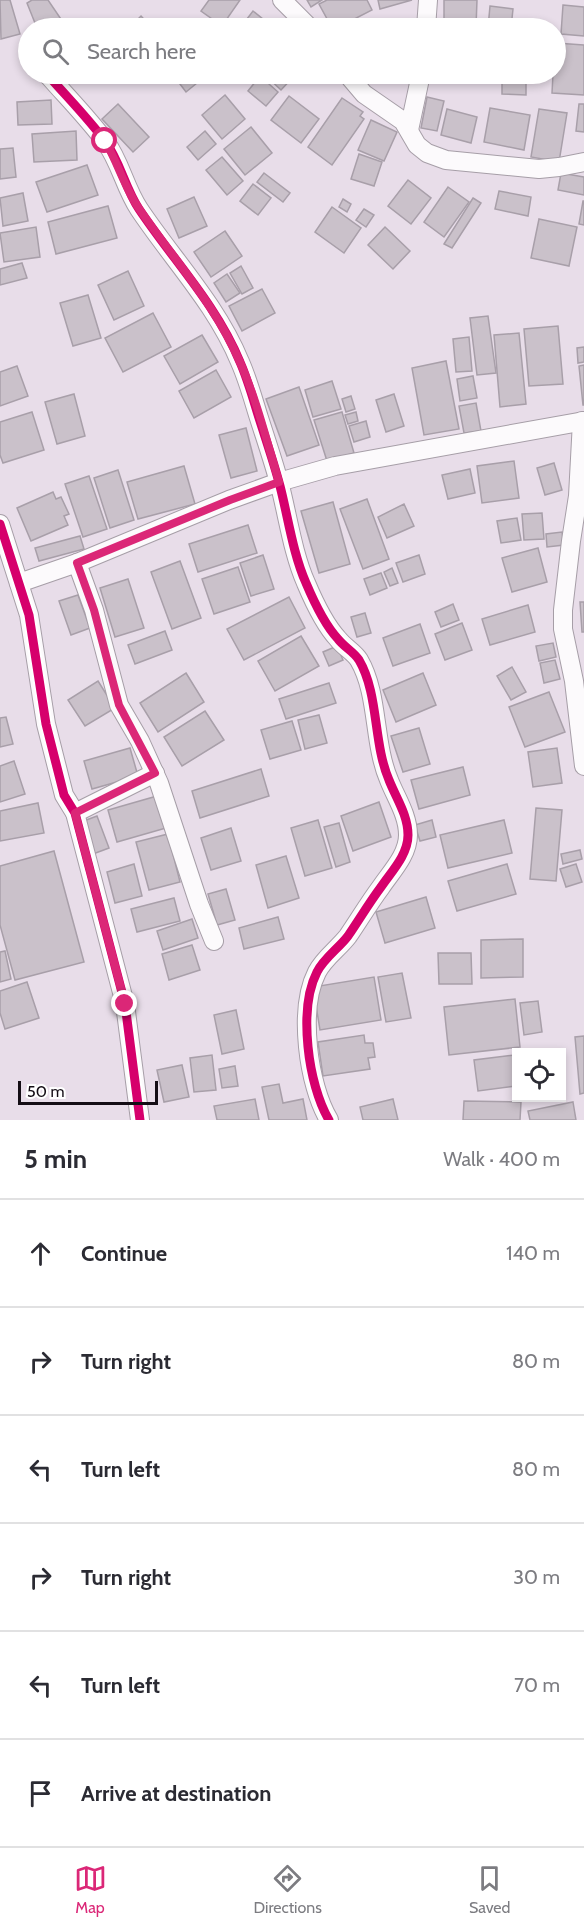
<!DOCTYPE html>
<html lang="en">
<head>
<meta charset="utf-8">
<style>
	body { margin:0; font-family:Cabin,sans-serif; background:#f2f2f3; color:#2b2b33 }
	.controls { position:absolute; right:18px; bottom:18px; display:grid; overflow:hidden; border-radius:0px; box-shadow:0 3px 9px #0003 }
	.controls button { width:54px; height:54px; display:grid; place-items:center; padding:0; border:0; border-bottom:2px solid #e1e1e2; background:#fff; color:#2b2b33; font:30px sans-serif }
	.scale { position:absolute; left:18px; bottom:15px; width:140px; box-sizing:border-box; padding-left:6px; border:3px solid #140d15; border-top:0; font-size:16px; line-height:21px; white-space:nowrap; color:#140d15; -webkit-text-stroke:4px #fff; paint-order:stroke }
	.stop { position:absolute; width:18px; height:18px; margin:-14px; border:4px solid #db2777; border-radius:50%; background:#fff }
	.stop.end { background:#db2777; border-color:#fff; box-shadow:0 2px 6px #0008 }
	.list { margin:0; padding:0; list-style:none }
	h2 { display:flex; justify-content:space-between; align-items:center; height:78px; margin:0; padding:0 24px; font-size:26px }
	h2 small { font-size:20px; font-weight:400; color:#7c7c81 }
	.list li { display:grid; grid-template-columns:39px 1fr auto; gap:18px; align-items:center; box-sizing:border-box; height:108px; padding:0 24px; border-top:2px solid #e1e1e2 }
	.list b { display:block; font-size:22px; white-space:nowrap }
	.list em { font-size:20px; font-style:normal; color:#7c7c81 }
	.icon { flex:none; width:33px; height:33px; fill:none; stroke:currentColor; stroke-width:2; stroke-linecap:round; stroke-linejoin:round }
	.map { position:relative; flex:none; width:584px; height:1120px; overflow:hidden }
	.search { position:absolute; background:#fff; box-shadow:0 3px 9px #0003; left:18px; right:18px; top:18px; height:66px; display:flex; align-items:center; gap:15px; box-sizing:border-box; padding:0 21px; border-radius:33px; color:#7c7c81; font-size:22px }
	.sheet { height:726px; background:#fff }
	nav { display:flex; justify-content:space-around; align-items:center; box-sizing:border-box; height:84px; border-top:2px solid #e1e1e2; background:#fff; font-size:16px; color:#7c7c81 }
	nav a { display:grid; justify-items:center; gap:3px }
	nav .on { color:#db2777 }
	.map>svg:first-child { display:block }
</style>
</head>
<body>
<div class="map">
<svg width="584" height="1120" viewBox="0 0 584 1120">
	<rect width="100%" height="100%" fill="#e8dde9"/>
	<g fill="#cac1ca" stroke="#a89fa9" stroke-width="1.5">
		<polygon points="0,0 10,0 20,34 1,39"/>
		<polygon points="32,0 48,0 67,28 37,28 27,3"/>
		<polygon points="209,0 240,0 222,26 201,11"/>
		<polygon points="307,0 322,0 311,7"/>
		<polygon points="327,0 367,0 372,10 337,28 332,28 319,4"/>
		<polygon points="378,0 412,0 380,9"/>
		<polygon points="444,0 477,0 476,27 444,25"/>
		<polygon points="563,5 584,7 584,36 561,34"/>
		<polygon points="490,6 513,9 511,28 488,28"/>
		<polygon points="253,11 274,28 240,28"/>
		<polygon points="141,16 152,28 136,28 133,24"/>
		<polygon points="189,19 208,28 184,28"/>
		<polygon points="556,43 584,45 584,95 552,93 553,74 556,74"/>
		<polygon points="264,74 296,74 281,90"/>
		<polygon points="502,74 526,74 526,95 502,94"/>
		<polygon points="190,75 197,83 186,92 180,84"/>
		<polygon points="260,76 278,92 266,106 248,91"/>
		<polygon points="225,95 245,119 222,139 202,115"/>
		<polygon points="289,96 319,119 301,143 271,120"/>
		<polygon points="427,97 444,101 437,131 421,128"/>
		<polygon points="342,98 363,112 360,116 364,119 332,165 308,147"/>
		<polygon points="51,100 52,124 18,125 17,102"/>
		<polygon points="118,104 149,137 133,152 102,119"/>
		<polygon points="579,104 584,104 584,132 576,131"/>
		<polygon points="490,108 530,115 524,150 484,142"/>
		<polygon points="447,109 477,117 471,143 441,135"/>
		<polygon points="539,109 567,113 559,162 531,157"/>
		<polygon points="371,120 397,132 384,161 358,150"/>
		<polygon points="251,127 272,153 245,175 224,149"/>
		<polygon points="76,131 77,160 34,162 32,134"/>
		<polygon points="205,131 216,144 198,160 187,147"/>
		<polygon points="13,148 16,177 0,179 0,149"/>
		<polygon points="359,154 382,162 374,186 351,179"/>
		<polygon points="222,157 243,181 227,195 206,170"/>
		<polygon points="87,165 98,195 47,212 36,182"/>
		<polygon points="264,173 290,193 283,202 257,182"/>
		<polygon points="561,173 584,177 584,195 558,190"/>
		<polygon points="408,180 431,198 411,224 388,206"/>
		<polygon points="253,184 271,198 258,215 240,201"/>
		<polygon points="448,187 469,202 444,237 424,222"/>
		<polygon points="499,191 531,197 528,216 495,209"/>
		<polygon points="23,193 28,221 3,226 0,198"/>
		<polygon points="194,197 207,226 179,238 167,209"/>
		<polygon points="473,198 481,203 452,248 444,244"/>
		<polygon points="343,199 351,204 347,212 339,207"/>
		<polygon points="583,201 584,201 584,225 579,224"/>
		<polygon points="108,206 117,238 56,254 48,222"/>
		<polygon points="332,207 361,228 344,253 315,232"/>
		<polygon points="364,209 374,215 366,227 356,220"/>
		<polygon points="539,219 577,227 569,266 531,258"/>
		<polygon points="36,227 40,257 4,262 0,233"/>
		<polygon points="385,227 410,251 393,269 368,245"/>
		<polygon points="225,231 242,256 211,277 194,252"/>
		<polygon points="22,263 27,278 0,285 0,269"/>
		<polygon points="241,266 253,288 242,294 230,273"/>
		<polygon points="128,271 144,306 114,320 98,285"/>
		<polygon points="227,274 240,293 226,302 214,283"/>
		<polygon points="262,289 275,313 242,331 229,306"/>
		<polygon points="88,295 101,338 73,346 60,303"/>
		<polygon points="153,313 171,347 123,372 105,338"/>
		<polygon points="488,316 496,373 477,375 470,318"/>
		<polygon points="558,326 563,384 529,386 524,329"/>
		<polygon points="519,333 526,404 500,407 494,335"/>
		<polygon points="202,335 218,362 180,384 164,356"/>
		<polygon points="469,337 472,371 456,372 453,339"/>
		<polygon points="584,347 584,362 578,363 577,348"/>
		<polygon points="446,361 459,429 424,435 412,368"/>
		<polygon points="584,365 584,405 583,405 579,366"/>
		<polygon points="17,366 28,396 0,406 0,372"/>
		<polygon points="216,370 231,397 194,418 179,391"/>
		<polygon points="473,376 477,398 460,401 457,379"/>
		<polygon points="332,381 341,409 313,417 305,390"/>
		<polygon points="299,387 319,445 287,456 266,399"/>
		<polygon points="74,394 85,436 57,444 45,402"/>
		<polygon points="394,394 404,426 386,432 376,400"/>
		<polygon points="351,396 355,409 346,412 342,399"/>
		<polygon points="476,403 481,431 464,433 459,406"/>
		<polygon points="32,412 44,450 3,463 0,455 0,422"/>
		<polygon points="342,412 354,453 327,461 314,420"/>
		<polygon points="356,412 358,421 348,424 345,415"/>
		<polygon points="366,421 370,437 354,442 349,426"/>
		<polygon points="246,428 257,471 231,478 219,435"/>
		<polygon points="514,461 519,498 482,503 477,466"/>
		<polygon points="554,463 562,490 545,495 537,468"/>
		<polygon points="184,466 195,504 138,519 127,482"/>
		<polygon points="470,469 475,493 448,499 442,475"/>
		<polygon points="118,470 134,520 110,528 94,478"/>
		<polygon points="89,476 107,529 83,537 65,484"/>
		<polygon points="53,492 56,499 61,497 69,514 64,516 68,525 31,541 17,508"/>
		<polygon points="367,499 389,559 363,569 340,509"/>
		<polygon points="333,502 350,564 319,573 301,511"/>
		<polygon points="404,504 414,526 387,538 378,517"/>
		<polygon points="542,513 544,539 524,540 522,514"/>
		<polygon points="517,518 521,540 501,543 497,521"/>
		<polygon points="248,525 257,553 198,572 189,544"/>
		<polygon points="562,532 564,545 547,547 546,534"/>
		<polygon points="80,536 84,549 39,561 35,548"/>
		<polygon points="538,548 547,582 512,592 502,558"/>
		<polygon points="263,555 274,589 251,596 240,563"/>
		<polygon points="419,555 425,574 403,582 396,563"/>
		<polygon points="180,561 201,618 172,629 151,572"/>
		<polygon points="238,567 250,602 214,614 202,579"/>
		<polygon points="392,568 398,583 390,586 384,572"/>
		<polygon points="381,573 387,588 370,595 364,579"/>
		<polygon points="128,579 144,628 115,637 100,588"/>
		<polygon points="78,595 90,628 71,635 59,601"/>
		<polygon points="289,597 305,628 244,660 227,629"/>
		<polygon points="580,602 584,602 584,632 582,632"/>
		<polygon points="453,604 459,620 441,627 435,612"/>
		<polygon points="528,605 535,632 490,645 482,619"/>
		<polygon points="365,613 371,633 357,637 351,617"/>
		<polygon points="462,623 472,650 445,660 435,634"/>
		<polygon points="420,624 430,653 393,666 383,638"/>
		<polygon points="165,631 172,650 135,664 128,645"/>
		<polygon points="301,636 319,666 275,691 258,661"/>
		<polygon points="553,643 556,657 539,661 536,646"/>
		<polygon points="337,646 343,660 329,666 323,652"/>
		<polygon points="555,660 560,679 544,683 540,663"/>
		<polygon points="512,667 526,692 511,700 497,676"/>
		<polygon points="186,673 204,702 158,732 140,703"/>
		<polygon points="423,673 436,705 396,722 383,690"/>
		<polygon points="98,681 115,708 85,726 68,700"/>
		<polygon points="329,683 336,703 286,719 279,699"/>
		<polygon points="549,692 565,732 525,747 509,707"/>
		<polygon points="205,711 224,740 182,766 164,737"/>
		<polygon points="319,715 327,743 305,749 298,720"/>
		<polygon points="6,717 13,744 0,747 0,718"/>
		<polygon points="292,721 301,750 270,759 261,730"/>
		<polygon points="419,728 430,764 403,772 391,736"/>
		<polygon points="130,748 138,776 92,789 84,761"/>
		<polygon points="557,748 562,783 533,787 528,752"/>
		<polygon points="14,761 25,794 0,802 0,766"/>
		<polygon points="463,767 470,795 419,809 411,780"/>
		<polygon points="261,769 269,796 200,818 192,791"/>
		<polygon points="157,796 166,828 117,842 108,810"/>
		<polygon points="379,802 391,837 353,851 341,816"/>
		<polygon points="38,803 44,833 0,841 0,811"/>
		<polygon points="536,808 562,810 556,881 530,879"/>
		<polygon points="97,816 109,848 93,854 81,822"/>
		<polygon points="318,820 332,868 305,876 291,828"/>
		<polygon points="432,820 436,837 420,841 415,825"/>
		<polygon points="504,820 512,853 448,868 440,835"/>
		<polygon points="339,823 350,862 336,867 324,827"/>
		<polygon points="231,828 241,861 211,870 201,838"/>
		<polygon points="168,834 180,882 149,890 136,842"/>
		<polygon points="580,850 582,859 563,864 561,854"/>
		<polygon points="54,851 84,962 15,980 0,925 0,866"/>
		<polygon points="286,856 299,898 268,908 256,865"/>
		<polygon points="134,864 142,896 115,903 107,872"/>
		<polygon points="507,864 516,894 457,911 448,881"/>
		<polygon points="576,864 582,882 566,887 560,869"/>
		<polygon points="226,889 235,920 217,925 208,894"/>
		<polygon points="426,897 435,928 385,943 376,912"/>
		<polygon points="174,898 180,921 137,932 131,909"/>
		<polygon points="278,917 284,939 244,949 239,928"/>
		<polygon points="192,919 198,938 163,950 157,931"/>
		<polygon points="523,939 523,977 481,978 481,940"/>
		<polygon points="192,945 200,970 169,980 162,954"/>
		<polygon points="5,951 11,979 0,982 0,952"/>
		<polygon points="438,953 471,953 472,984 439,984"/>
		<polygon points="402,973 411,1018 386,1022 378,977"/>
		<polygon points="374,977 381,1020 320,1030 313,987"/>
		<polygon points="27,982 39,1018 5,1029 0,1013 0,991"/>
		<polygon points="515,999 520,1047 449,1055 444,1007"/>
		<polygon points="538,1001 542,1032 524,1035 520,1003"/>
		<polygon points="236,1010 244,1049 222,1054 214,1015"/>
		<polygon points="364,1035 365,1043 373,1043 375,1057 368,1058 370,1069 323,1076 318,1042"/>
		<polygon points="584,1036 584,1093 580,1094 575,1037"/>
		<polygon points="212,1055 216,1090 194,1092 190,1058"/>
		<polygon points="515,1055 516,1086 478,1091 474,1060"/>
		<polygon points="182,1065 189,1097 164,1102 157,1070"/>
		<polygon points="235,1066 238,1086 222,1088 219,1069"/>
		<polygon points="279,1084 283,1103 303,1099 307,1120 269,1120 262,1087"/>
		<polygon points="255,1099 259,1120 217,1120 214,1106"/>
		<polygon points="393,1099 398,1120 363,1120 360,1107"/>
		<polygon points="464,1101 521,1102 520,1120 463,1120"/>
		<polygon points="573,1102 576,1120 530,1120 528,1111"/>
	</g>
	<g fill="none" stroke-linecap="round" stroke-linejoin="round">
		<g stroke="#a69ea7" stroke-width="20">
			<g id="street">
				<polyline points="282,0 310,28"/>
				<polyline points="426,28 428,0"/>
				<path d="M47,74C66,96 87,117 105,141C120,161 125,188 139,209C173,260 216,304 240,362C248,380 253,399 259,418C266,440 274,463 280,486C288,517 293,554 306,583C314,602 324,624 338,639C344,647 354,652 359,660C379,694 373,743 389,780C396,798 408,815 408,835C408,855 391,872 381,887C369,903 359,920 348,936C339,948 324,958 317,972C298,1009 308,1085 329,1120"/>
				<polyline points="347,74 364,94 403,121 417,145 427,153 446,160 539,169 559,167 584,162"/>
				<polyline points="409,130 421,74"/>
				<polyline points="582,421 578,496 571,541 563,610 563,629 574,681 584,766"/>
				<polyline points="0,524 29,615 46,724 64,795 75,813 125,1004 140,1120"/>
				<polyline points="77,563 94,610 119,705 140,741 159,783 199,904 214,941"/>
				<polyline points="19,583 77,563 229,500 279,482 335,466 584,421"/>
				<polyline points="75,813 155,773"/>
			</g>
		</g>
		<use href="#street" stroke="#fcfafc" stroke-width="18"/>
		<g stroke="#fff" stroke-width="13">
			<g id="cycleway">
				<path d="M47,74C66,96 87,117 105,141C120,161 125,188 139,209C173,260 216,304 240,362C248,380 253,399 259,418C266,440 274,463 280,486C288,517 293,554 306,583C314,602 324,624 338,639C344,647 354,652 359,660C379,694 373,743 389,780C396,798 408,815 408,835C408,855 391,872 381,887C369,903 359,920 348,936C339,948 324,958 317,972C298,1009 308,1085 329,1120"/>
				<polyline points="0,524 29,615 46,724 64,795 75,813 125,1004 140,1120"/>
			</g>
		</g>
		<use href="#cycleway" stroke="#d6006c" stroke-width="9"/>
	</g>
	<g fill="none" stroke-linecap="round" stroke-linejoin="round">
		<path stroke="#db2777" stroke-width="8" d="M105,141C118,163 125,189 140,210C175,261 214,303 239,360C256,397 267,442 279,482L230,500L77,563L94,610L119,705L155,773L75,813L125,1004"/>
	</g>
</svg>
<div class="controls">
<button><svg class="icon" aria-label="locate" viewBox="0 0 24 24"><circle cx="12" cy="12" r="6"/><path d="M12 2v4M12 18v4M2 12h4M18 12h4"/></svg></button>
</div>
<div class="scale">50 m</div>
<div class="stop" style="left:105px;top:141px"></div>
<div class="stop end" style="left:125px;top:1004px"></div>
<div class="search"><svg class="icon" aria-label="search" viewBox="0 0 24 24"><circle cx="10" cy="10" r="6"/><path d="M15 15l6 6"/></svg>Search here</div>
</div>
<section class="sheet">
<h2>5 min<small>Walk · 400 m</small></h2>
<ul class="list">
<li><svg class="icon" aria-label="ahead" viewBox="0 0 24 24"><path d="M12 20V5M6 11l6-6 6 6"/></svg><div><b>Continue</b></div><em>140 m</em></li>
<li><svg class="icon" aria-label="right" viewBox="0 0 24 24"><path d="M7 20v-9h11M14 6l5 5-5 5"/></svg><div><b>Turn right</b></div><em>80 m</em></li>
<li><svg class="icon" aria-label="left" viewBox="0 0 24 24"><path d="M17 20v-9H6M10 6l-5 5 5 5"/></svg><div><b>Turn left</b></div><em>80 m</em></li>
<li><svg class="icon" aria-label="right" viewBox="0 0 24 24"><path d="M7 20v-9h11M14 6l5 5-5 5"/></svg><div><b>Turn right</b></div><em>30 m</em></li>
<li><svg class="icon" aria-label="left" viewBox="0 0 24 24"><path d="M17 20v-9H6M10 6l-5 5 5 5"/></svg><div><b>Turn left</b></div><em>70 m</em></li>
<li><svg class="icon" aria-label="arrive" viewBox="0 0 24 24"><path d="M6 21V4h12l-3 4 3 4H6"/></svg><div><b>Arrive at destination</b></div></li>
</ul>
</section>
<nav>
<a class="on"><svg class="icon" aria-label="map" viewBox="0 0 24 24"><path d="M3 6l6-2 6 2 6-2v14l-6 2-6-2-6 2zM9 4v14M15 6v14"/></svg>Map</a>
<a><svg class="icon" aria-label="directions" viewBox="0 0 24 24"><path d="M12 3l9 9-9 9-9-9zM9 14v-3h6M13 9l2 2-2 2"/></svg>Directions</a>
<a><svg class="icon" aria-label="saved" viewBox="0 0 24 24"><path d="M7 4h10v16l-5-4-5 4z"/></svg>Saved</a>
</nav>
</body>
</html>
